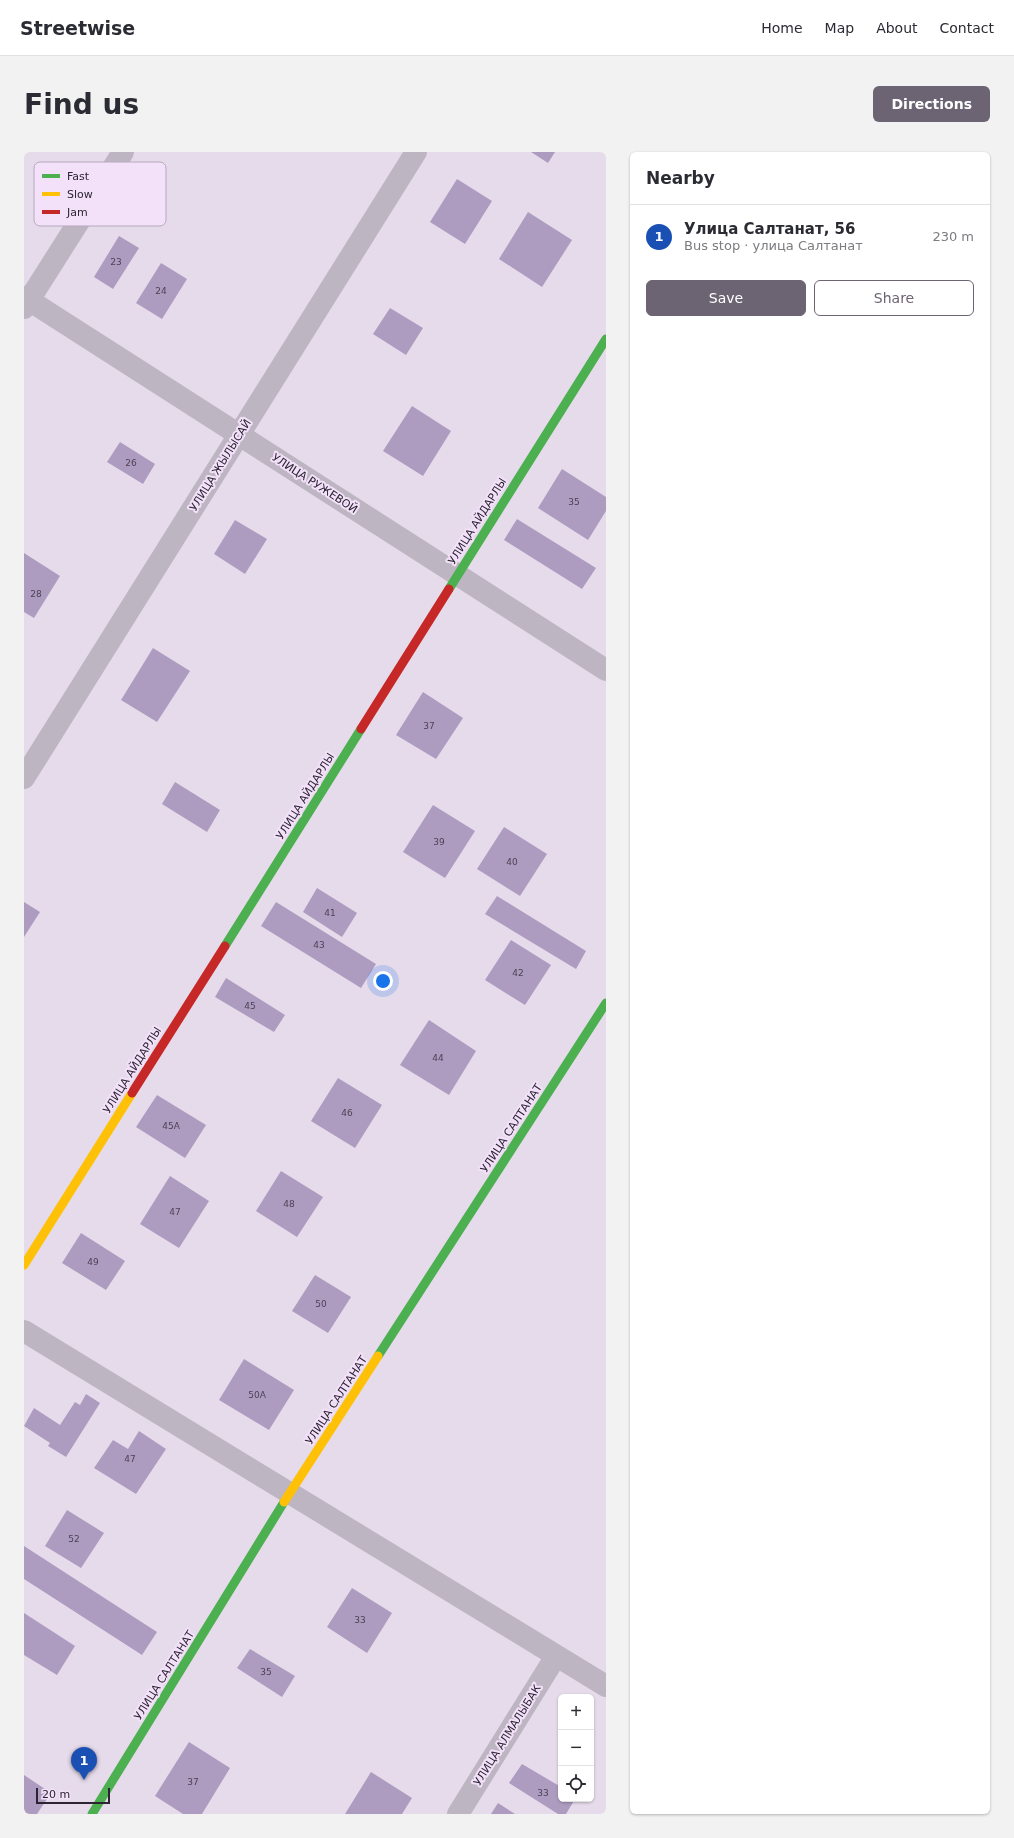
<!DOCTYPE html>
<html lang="en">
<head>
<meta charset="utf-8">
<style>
	body { margin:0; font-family:"DejaVu Sans",sans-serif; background:#f2f2f3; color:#2b2b33 }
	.controls { position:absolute; right:12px; bottom:12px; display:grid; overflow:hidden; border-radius:6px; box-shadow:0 1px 3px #0004 }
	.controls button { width:36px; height:36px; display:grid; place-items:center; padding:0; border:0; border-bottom:1px solid #e1e1e2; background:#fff; color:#2b2b33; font:20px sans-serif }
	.scale { position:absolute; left:12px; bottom:10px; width:74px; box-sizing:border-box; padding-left:4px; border:2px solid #2c2433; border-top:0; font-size:11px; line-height:14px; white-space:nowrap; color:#2c2433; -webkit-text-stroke:3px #f3e1f9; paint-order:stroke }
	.you { position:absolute; left:359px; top:829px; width:14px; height:14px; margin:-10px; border:3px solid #fff; border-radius:50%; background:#1a73e8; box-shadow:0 0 0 6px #1a73e833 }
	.badge { display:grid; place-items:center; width:26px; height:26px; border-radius:50%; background:#6d6473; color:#fff; font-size:13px; font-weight:700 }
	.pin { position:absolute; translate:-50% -33px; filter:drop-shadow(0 1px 2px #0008) }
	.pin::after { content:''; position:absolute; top:21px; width:14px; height:12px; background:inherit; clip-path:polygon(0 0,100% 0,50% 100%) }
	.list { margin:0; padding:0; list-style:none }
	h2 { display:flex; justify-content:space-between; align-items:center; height:52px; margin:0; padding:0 16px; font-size:17px }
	h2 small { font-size:13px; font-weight:400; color:#7c7c81 }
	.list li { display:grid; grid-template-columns:26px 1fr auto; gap:12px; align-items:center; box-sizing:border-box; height:64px; padding:0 16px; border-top:1px solid #e1e1e2 }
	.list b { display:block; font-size:15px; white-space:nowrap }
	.list p { margin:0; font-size:13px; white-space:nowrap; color:#7c7c81 }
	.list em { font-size:13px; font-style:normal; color:#7c7c81 }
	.actions { display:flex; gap:8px; padding:12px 16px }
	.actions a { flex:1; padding:9px 0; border:1px solid #6d6473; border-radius:6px; text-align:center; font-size:14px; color:#6d6473 }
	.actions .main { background:#6d6473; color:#fff }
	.icon { flex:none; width:22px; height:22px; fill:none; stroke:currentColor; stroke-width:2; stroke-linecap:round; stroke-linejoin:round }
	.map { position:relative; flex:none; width:582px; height:1662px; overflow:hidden; border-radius:6px }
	header { display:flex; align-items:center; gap:24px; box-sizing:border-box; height:56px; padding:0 20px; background:#fff; border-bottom:1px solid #e1e1e2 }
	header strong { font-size:19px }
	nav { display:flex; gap:22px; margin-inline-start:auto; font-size:14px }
	.intro { display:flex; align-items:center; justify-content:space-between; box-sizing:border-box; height:96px; padding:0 24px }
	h1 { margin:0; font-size:28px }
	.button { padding:10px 18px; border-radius:6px; background:#6d6473; color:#fff; font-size:14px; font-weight:700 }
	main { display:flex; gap:24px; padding:0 24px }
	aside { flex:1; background:#fff; border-radius:6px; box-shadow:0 1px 3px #0004 }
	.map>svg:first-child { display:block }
</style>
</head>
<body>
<header>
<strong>Streetwise</strong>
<nav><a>Home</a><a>Map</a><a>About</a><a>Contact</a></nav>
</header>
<div class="intro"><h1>Find us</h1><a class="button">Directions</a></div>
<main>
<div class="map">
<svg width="582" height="1662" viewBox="0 0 582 1662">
	<rect width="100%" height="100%" fill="#e6dbeb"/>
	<g fill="#ae9cc0">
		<polygon points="507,0 531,0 524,11"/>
		<polygon points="433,27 468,49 441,92 406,70"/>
		<polygon points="504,60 548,88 518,135 475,107"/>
		<polygon points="95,84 115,96 89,137 70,125"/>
		<polygon points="137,111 163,127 138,167 112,151"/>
		<polygon points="366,156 399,176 382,203 349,182"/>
		<polygon points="388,254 427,279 399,324 359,299"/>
		<polygon points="96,290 131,312 119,332 83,310"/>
		<polygon points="538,317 582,345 582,359 564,388 514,356"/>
		<polygon points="493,367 572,416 558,437 480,388"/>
		<polygon points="211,368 243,387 221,422 190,402"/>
		<polygon points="0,401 36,424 10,466 0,460"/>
		<polygon points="129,496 166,519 133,570 97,548"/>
		<polygon points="399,540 439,566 412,607 372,583"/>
		<polygon points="151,630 196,658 183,680 138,652"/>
		<polygon points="409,653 451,679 421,726 379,700"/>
		<polygon points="480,675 523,702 496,744 453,717"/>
		<polygon points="293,736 333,761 318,785 279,760"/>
		<polygon points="473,744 562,799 552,817 461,762"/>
		<polygon points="0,750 16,760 0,785"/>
		<polygon points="252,750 352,812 337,836 237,774"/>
		<polygon points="487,788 527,813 501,853 461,828"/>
		<polygon points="202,826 261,863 250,880 191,845"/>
		<polygon points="405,868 452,899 425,943 376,913"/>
		<polygon points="314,926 358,953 331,996 287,969"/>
		<polygon points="133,943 182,973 161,1006 112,975"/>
		<polygon points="257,1019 299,1045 273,1085 232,1059"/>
		<polygon points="146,1024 185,1049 155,1096 116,1072"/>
		<polygon points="57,1081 101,1109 82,1138 38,1111"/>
		<polygon points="291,1123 327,1145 304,1181 268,1159"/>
		<polygon points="220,1207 270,1238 245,1278 195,1248"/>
		<polygon points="62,1242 76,1251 42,1305 24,1294 26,1291 0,1274 10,1256 36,1273 51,1250 56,1253"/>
		<polygon points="115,1279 142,1297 112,1342 70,1316 89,1288 104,1297"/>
		<polygon points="43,1358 80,1381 57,1416 21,1394"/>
		<polygon points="0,1394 133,1480 118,1503 0,1427"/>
		<polygon points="328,1436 368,1461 343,1501 303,1475"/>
		<polygon points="0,1461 51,1494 33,1523 0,1503"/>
		<polygon points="226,1497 271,1524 258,1545 213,1516"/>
		<polygon points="165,1590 206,1616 178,1662 159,1662 131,1644"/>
		<polygon points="498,1612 537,1635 537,1647 551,1647 542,1662 534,1662 485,1631"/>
		<polygon points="347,1620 388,1646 378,1662 321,1662"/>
		<polygon points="0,1623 27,1641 13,1662 0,1662"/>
		<polygon points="474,1651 491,1662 467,1662"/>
	</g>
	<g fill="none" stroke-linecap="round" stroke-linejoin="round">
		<g stroke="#beb5c3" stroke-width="22">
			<polyline points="0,145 582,518"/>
			<polyline points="0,156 99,0"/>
			<polyline points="0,626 392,0"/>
			<polyline points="0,1179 582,1534"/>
			<polyline points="434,1662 532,1504"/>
		</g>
		<g stroke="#4caf50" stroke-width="9">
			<polyline points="425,437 582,187"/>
			<polyline points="201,794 337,577"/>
			<polyline points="354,1204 582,851"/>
			<polyline points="68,1662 260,1350"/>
		</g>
		<g stroke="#ffc107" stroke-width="9">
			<polyline points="0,1113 108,941"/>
			<polyline points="260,1350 354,1204"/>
		</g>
		<g stroke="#c62828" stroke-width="9">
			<polyline points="337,577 425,437"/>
			<polyline points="108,941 201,794"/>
		</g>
	</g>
	<g text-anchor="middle" stroke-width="4" stroke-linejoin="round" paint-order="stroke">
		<g font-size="9" fill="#4c4256">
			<text x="92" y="113">23</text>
			<text x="137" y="142">24</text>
			<text x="107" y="314">26</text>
			<text x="550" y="353">35</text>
			<text x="12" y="445">28</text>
			<text x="405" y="577">37</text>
			<text x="415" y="693">39</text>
			<text x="488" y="713">40</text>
			<text x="306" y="764">41</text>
			<text x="295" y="796">43</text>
			<text x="494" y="824">42</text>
			<text x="226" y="857">45</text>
			<text x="414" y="909">44</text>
			<text x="323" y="964">46</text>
			<text x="147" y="977">45А</text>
			<text x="265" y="1055">48</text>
			<text x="151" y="1063">47</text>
			<text x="69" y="1113">49</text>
			<text x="297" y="1155">50</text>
			<text x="233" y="1246">50А</text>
			<text x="106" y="1310">47</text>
			<text x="50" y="1390">52</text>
			<text x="336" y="1471">33</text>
			<text x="242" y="1523">35</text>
			<text x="169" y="1633">37</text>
			<text x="519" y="1644">33</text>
		</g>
		<g font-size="11" fill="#2c2433" stroke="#f3e1f9">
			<text transform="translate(196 313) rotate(-58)" y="4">УЛИЦА ЖЫЛЫСАЙ</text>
			<text transform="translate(291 331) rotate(33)" y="4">УЛИЦА РУЖЕВОЙ</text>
			<text transform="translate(453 369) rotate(-58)" y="4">УЛИЦА АЙДАРЛЫ</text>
			<text transform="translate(281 644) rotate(-58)" y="4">УЛИЦА АЙДАРЛЫ</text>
			<text transform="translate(108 918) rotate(-58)" y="4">УЛИЦА АЙДАРЛЫ</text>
			<text transform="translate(487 976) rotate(-57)" y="4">УЛИЦА САЛТАНАТ</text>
			<text transform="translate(312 1248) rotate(-57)" y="4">УЛИЦА САЛТАНАТ</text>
			<text transform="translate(140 1523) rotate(-58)" y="4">УЛИЦА САЛТАНАТ</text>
			<text transform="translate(483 1583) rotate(-58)" y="4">УЛИЦА АЛМАЛЫБАК</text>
		</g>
	</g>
	<rect x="10" y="10" width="132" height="64" rx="6" fill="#f3e1f9" stroke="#b7a8be" stroke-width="1"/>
	<rect x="18" y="22" width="18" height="4" fill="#4caf50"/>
	<rect x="18" y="40" width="18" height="4" fill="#ffc107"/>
	<rect x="18" y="58" width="18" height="4" fill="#c62828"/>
	<g font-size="11" fill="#2c2433">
		<text x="43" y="28">Fast</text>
		<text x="43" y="46">Slow</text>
		<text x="43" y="64">Jam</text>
	</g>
</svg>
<div class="controls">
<button>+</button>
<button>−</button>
<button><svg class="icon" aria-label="locate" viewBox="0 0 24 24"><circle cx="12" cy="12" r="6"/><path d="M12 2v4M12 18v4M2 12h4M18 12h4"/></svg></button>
</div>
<div class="scale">20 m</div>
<div class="you"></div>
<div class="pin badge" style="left:60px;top:1628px;background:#1a4fb4">1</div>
</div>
<aside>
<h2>Nearby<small></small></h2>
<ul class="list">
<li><span class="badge" style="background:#1a4fb4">1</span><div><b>Улица Салтанат, 56</b><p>Bus stop · улица Салтанат</p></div><em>230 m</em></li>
</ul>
<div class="actions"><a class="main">Save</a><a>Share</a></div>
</aside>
</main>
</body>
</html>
